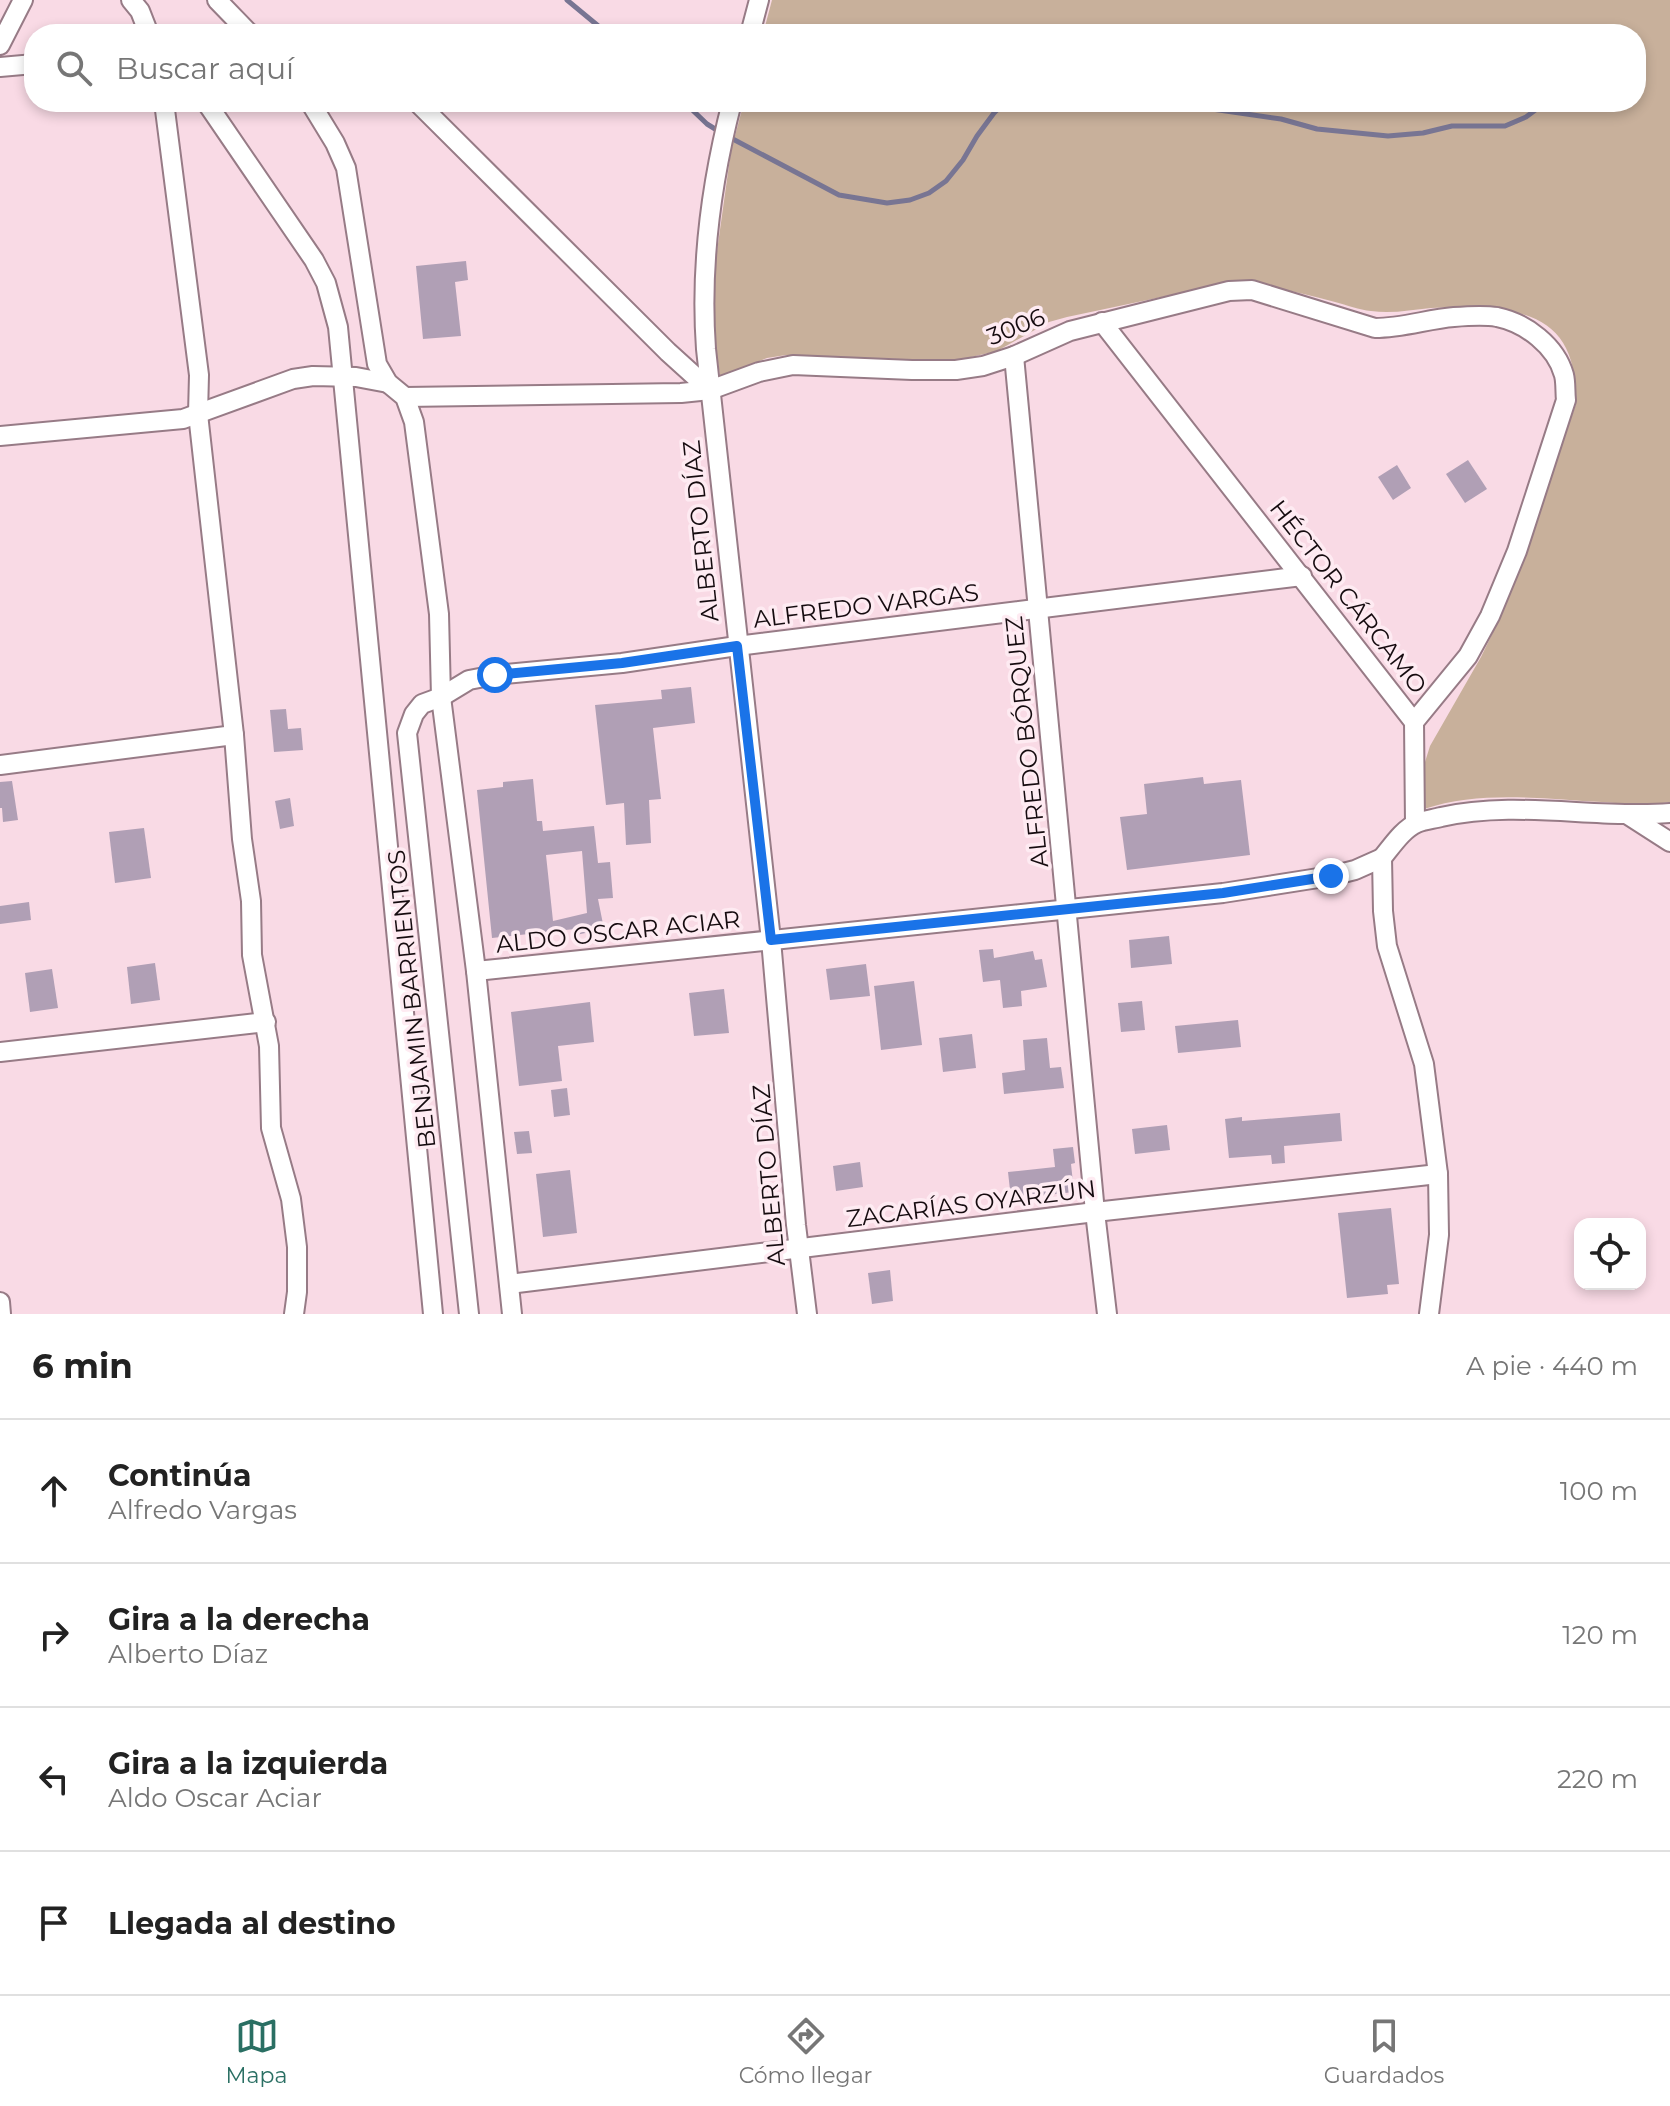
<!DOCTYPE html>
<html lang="es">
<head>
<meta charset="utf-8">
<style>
	body { margin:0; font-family:Montserrat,sans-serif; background:#f6f6f6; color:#222 }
	.controls { position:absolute; right:24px; bottom:24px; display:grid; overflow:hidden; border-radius:16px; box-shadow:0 4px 12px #0003 }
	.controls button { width:72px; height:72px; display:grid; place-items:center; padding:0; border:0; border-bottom:2px solid #e0e0e0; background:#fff; color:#222; font:40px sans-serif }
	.stop { position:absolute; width:24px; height:24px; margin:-18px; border:6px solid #1a73e8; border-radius:50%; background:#fff }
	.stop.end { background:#1a73e8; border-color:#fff; box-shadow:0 2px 8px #0008 }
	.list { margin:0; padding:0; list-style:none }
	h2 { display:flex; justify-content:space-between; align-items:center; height:104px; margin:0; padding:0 32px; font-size:34px }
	h2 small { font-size:26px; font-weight:400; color:#767676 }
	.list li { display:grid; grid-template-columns:52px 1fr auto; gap:24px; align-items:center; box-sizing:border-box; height:144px; padding:0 32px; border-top:2px solid #e0e0e0 }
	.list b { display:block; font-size:30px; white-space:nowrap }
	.list p { margin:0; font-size:26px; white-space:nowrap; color:#767676 }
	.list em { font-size:26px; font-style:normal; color:#767676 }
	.icon { flex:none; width:44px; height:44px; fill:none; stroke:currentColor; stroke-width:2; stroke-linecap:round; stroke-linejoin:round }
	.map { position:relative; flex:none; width:1670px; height:1314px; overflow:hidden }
	.search { position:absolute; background:#fff; box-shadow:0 4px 12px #0003; left:24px; right:24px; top:24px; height:88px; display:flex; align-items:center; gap:20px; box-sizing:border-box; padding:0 28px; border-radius:32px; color:#767676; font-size:30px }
	.sheet { height:680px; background:#fff }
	nav { display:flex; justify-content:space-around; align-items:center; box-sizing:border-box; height:112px; border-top:2px solid #e0e0e0; background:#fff; font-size:22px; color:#767676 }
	nav a { display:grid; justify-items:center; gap:4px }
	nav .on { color:#2a6f63 }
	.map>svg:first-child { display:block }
</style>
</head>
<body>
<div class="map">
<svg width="1670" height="1314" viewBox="0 0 1670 1314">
	<rect width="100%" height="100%" fill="#f9dae5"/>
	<path fill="#c8b09b" d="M772,0H1670V802C1647,806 1625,804 1602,802C1543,799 1481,790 1424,809L1425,762L1430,746L1481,657L1499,620L1517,576L1576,404C1577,331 1543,309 1474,308C1460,307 1446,307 1431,308C1411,310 1391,314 1371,311C1359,310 1347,305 1335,302C1300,293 1265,283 1228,283L1067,317L1049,322L997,351L954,361L786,355L767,358L720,376L714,336L712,287L731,151L744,102H1636V34H763Z"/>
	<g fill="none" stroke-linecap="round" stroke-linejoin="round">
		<g stroke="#787593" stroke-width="5">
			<polyline points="567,0 608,34"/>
			<polyline points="684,102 707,124 720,132"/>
			<polyline points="1191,102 1205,108 1281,119 1317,129 1388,136 1423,133 1452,126 1505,126 1526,117 1546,102"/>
			<polyline points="729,137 839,195 887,203 910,200 929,193 946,181 963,160 977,136 994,113 1005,102"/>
		</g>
	</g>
	<g fill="#b09fb5" fill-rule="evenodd">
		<polygon points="466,261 468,280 455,282 461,336 423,339 416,266"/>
		<polygon points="1468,460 1487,489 1465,503 1446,474"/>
		<polygon points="1397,465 1411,488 1393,500 1378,477"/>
		<polygon points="691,687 695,723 653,728 661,799 649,800 651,843 626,845 624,803 606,805 595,705 662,699 661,690"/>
		<polygon points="286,709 288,729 301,728 303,750 274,752 270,710"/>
		<polygon points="1203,777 1204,784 1241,780 1250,855 1127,870 1120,817 1147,814 1144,784"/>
		<path d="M533,779L537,821H542L543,831L594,826L598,863L610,862L613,898L598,899L604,929L576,935L575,929L492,938L477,790L503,787V782ZM582,851L587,913L553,921L546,855Z"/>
		<polygon points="12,781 18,820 3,822 2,808 0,808 0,782"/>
		<polygon points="290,798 294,826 280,829 275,801"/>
		<polygon points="144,828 151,878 115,883 109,832"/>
		<polygon points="29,902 31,920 0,924 0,906"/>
		<polygon points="1169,936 1172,964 1131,968 1129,940"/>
		<polygon points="993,949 994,958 1033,951 1035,960 1042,959 1047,987 1021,991 1022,1006 1003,1008 1000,980 983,982 979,950"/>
		<polygon points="155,963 160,1000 131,1004 127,967"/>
		<polygon points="866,964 870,996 830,1000 826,969"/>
		<polygon points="52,969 58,1008 30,1012 25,973"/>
		<polygon points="914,981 922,1045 881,1050 874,986"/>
		<polygon points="724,989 729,1033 694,1036 689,993"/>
		<polygon points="1142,1001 1145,1030 1121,1032 1118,1003"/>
		<polygon points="590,1002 594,1042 558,1046 562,1081 519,1086 511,1012"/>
		<polygon points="1238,1020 1241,1047 1178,1053 1175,1026"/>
		<polygon points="972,1034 976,1068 943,1072 939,1038"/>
		<polygon points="1047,1038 1050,1068 1061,1067 1064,1088 1004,1094 1002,1073 1025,1070 1023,1040"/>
		<polygon points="567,1088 570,1115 554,1117 551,1090"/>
		<polygon points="1340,1113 1342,1141 1284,1146 1285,1163 1272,1164 1271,1155 1229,1158 1225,1119 1242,1117 1242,1121"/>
		<polygon points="1167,1125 1170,1150 1135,1154 1132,1129"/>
		<polygon points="529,1131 532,1153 517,1154 514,1132"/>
		<polygon points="1073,1147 1075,1163 1071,1164 1074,1192 1011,1199 1008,1172 1055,1167 1053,1149"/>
		<polygon points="860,1162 863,1187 836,1191 833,1166"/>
		<polygon points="570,1170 577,1233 543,1237 536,1174"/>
		<polygon points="1391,1208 1399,1284 1387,1285 1388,1294 1347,1298 1338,1213"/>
		<polygon points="890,1270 893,1301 872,1304 868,1273"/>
	</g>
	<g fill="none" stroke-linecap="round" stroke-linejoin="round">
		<g stroke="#977b86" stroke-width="22">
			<g id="minor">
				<polyline points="131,0 140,11 149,34"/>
				<polyline points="217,0 250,34"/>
				<polyline points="750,34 759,0"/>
				<polyline points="0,45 23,0"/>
				<polyline points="0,67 34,64"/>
				<polyline points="164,102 199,375 198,414 234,735 242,839 251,901 252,955 269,1046 271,1128 291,1199 297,1247 297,1292 294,1314"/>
				<polyline points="206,102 314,260 326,283 338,327 433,1314"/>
				<polyline points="310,102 335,143 346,168 377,364 388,383 405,397 414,422 439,614 441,697 476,971 512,1314"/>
				<polyline points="417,102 668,352 710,390"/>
				<path d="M732,102C711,183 700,266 706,349L771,940L796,1225L807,1314"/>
				<polyline points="1102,322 1414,722 1415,823"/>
				<polyline points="1014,356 1095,1212 1107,1314"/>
				<path d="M405,397L681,393L710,390L759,372L793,365L912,370H956L983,366L1014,356L1070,331L1229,291L1252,290L1375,328C1403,328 1428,319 1454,317C1467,316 1485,315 1497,317C1526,323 1556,346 1564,375C1566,383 1565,392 1566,400L1517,551L1490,616L1468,656L1414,722"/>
				<polyline points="0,436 183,419 293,379 313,376 356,377 388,383"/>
				<polyline points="0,765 234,735"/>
				<polyline points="1628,815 1670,842"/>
				<polyline points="476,971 1223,893 1331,876 1355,870 1382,858"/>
				<polyline points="0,1052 266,1022"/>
				<polyline points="509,1284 1095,1212 1438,1174"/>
				<polyline points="0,1302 1,1314"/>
				<polyline points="469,1314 407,733 414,714 422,704 441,697 469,680 495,675 622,663 737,646 1302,576"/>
				<path d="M1429,1314L1439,1235L1438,1174L1424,1064L1387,946L1383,911L1382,858C1392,846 1403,829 1417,823C1424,820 1434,819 1441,817C1516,800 1594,819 1670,813"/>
			</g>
		</g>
		<use href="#minor" stroke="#fff" stroke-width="18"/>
	</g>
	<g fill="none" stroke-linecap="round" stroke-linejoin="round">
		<polyline stroke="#1a73e8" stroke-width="10" points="495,675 622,663 737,646 771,940 1223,893 1331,876"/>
	</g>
	<g text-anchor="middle" stroke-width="7" stroke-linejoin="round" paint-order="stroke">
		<g font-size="24" fill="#150b0f" stroke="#feebf2">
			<text transform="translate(1016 327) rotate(-22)" y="8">3006</text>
			<text transform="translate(701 531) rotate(-96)" y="8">ALBERTO DÍAZ</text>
			<text transform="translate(1348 597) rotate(52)" y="8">HÉCTOR CÁRCAMO</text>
			<text transform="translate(866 606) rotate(-7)" y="8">ALFREDO VARGAS</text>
			<text transform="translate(1027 742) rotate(-96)" y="8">ALFREDO BÓRQUEZ</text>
			<text transform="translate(618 932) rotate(-6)" y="8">ALDO OSCAR ACIAR</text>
			<text transform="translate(412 999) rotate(-96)" y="8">BENJAMIN BARRIENTOS</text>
			<text transform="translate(769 1175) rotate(-95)" y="8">ALBERTO DÍAZ</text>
			<text transform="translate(971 1204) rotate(-7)" y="8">ZACARÍAS OYARZÚN</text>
		</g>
	</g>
</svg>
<div class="controls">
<button><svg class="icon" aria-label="locate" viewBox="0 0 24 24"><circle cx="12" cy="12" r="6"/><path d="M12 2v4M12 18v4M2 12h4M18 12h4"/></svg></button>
</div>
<div class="stop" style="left:495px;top:675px"></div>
<div class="stop end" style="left:1331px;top:876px"></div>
<div class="search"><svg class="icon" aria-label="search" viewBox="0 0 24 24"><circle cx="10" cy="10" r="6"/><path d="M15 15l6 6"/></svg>Buscar aquí</div>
</div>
<section class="sheet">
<h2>6 min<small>A pie · 440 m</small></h2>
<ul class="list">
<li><svg class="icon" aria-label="ahead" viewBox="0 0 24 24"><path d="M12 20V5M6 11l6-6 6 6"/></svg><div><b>Continúa</b><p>Alfredo Vargas</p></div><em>100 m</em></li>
<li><svg class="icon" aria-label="right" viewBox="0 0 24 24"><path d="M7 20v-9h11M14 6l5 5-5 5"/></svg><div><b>Gira a la derecha</b><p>Alberto Díaz</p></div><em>120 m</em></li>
<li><svg class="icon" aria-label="left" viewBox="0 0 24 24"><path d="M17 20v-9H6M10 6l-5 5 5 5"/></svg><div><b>Gira a la izquierda</b><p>Aldo Oscar Aciar</p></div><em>220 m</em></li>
<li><svg class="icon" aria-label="arrive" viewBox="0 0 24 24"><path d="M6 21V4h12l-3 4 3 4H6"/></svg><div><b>Llegada al destino</b></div></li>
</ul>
</section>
<nav>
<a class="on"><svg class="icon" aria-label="map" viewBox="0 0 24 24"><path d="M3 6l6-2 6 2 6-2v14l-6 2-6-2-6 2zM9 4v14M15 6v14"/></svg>Mapa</a>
<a><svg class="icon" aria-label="directions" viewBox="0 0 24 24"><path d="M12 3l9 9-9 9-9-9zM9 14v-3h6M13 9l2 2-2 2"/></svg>Cómo llegar</a>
<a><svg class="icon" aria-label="saved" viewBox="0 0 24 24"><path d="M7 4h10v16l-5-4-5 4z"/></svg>Guardados</a>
</nav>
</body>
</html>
